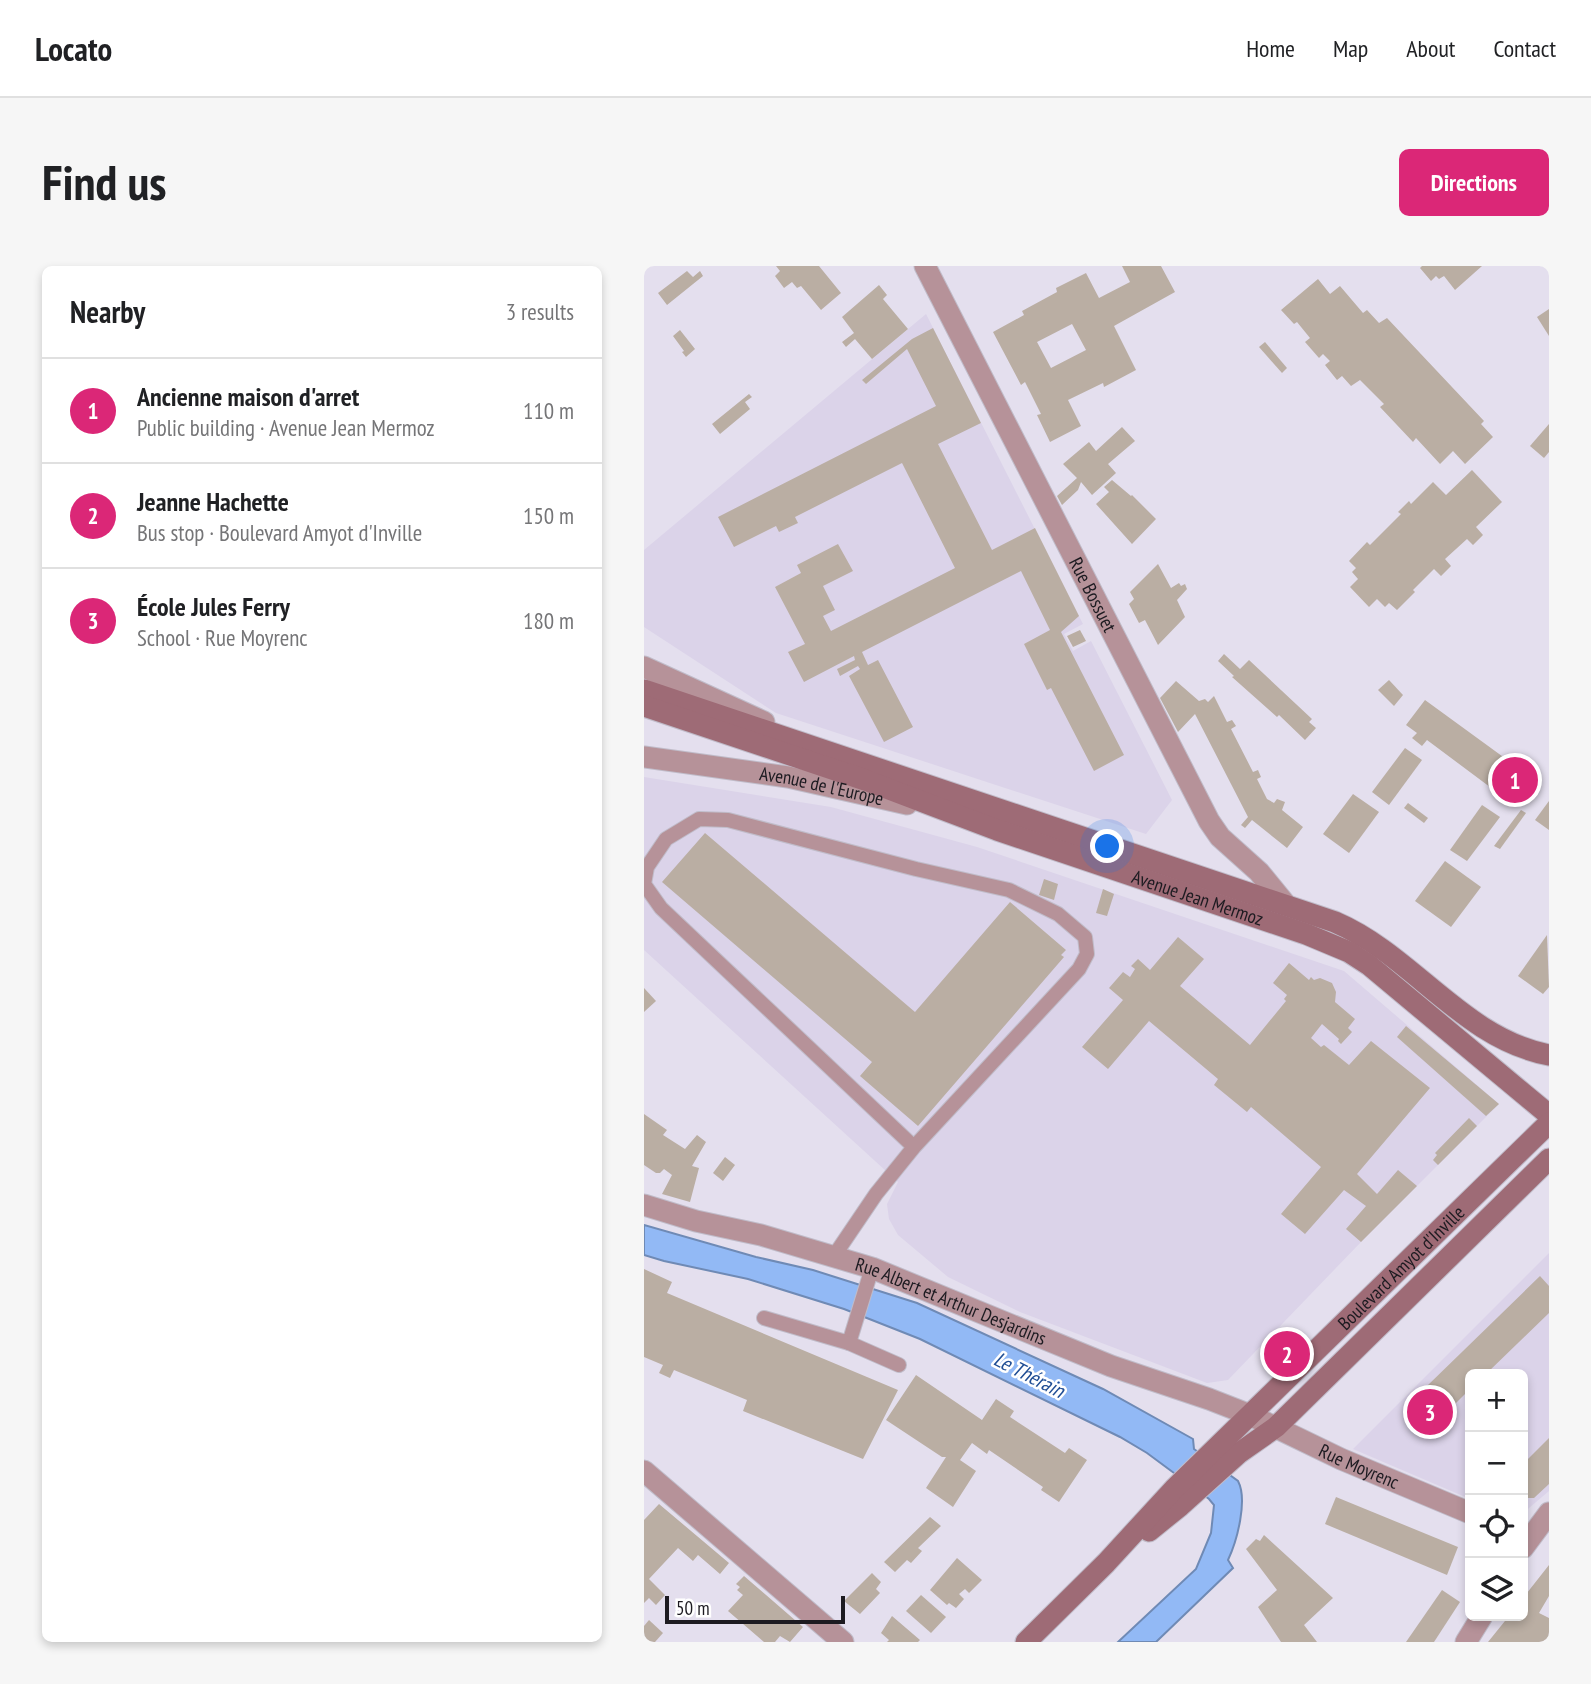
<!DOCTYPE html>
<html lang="en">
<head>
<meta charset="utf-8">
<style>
	body { margin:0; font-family:"PT Sans Narrow",sans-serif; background:#f6f6f6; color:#202124 }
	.controls { position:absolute; right:21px; bottom:21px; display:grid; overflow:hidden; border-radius:10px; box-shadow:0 4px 10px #0003 }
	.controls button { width:63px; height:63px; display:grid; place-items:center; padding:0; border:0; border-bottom:2px solid #e0e0e0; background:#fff; color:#202124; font:35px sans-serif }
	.scale { position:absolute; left:21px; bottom:18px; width:180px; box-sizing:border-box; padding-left:7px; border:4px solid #1d1b21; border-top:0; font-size:19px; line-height:24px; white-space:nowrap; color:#1d1b21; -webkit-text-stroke:5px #fff; paint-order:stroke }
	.you { position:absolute; left:464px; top:581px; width:24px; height:24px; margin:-18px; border:5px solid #fff; border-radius:50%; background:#1a73e8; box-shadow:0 0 0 10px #1a73e833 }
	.badge { display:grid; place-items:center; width:46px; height:46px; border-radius:50%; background:#db2777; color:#fff; font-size:23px; font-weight:700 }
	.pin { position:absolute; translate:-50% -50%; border:4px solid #fff; box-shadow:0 2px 7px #0006 }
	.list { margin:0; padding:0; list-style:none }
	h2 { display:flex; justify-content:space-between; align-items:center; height:91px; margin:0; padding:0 28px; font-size:30px }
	h2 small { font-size:23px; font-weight:400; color:#757577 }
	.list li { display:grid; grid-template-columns:46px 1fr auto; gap:21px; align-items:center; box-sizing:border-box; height:105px; padding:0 28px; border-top:2px solid #e0e0e0 }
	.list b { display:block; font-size:26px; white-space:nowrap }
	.list p { margin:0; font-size:23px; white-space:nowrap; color:#757577 }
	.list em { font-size:23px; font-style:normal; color:#757577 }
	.icon { flex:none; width:38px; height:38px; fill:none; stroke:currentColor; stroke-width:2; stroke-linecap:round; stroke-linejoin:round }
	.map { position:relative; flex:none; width:905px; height:1376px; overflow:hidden; border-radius:10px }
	header { display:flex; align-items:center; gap:42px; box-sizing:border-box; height:98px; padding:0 35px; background:#fff; border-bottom:2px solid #e0e0e0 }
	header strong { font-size:33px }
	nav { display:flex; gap:38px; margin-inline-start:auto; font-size:24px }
	.intro { display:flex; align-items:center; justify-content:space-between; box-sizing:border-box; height:168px; padding:0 42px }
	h1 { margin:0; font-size:49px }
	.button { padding:18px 32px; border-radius:10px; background:#db2777; color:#fff; font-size:24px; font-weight:700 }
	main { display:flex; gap:42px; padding:0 42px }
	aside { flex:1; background:#fff; border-radius:10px; box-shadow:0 4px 10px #0003 }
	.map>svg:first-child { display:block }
</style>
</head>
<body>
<header>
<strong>Locato</strong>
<nav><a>Home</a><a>Map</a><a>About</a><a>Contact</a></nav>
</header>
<div class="intro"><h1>Find us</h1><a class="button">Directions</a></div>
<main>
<aside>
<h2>Nearby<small>3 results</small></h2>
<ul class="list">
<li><span class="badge">1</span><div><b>Ancienne maison d'arret</b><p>Public building · Avenue Jean Mermoz</p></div><em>110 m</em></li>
<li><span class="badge">2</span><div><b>Jeanne Hachette</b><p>Bus stop · Boulevard Amyot d'Inville</p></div><em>150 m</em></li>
<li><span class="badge">3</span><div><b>École Jules Ferry</b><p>School · Rue Moyrenc</p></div><em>180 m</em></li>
</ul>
</aside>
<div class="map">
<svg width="905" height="1376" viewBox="0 0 905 1376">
	<rect width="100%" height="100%" fill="#e4dfee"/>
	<g fill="#dbd3e9">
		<polygon points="282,48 439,358 420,368 429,385 447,375 528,534 502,568 132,447 0,361 0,284"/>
		<polygon points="0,511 187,541 333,581 700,705 855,838 717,976 584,1114 563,1117 376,1046 304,1011 254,969 245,953 243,938 254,916 0,684"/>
		<polygon points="905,987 905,1225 879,1247 879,1108 826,1108 826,1233 709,1183"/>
	</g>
	<path fill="#92b9f5" stroke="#6f8ab5" stroke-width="2" d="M0,959L112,991L169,1004L273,1037L459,1123L549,1173L550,1183L594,1215C604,1234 593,1275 584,1294L589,1302L512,1376H474L552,1303L567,1267L570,1239L565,1233L503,1187L476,1171L276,1073L200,1043L104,1013L20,995L0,989Z"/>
	<g fill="#baaea3" fill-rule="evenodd">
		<polygon points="132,0 175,0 197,27 177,44 157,20 153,22 148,16 140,22 131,10 136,5"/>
		<path d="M478,0H517L531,26L470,60L492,104L460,121L459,117L424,134L437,160L406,176L393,149L397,148L381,116L377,119L349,66L380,49L378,45L413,26L412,22L442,7L455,32L486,16ZM428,58L442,84L407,102L393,76Z"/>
		<polygon points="778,0 838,0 811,24 800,10 795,13 792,10 787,15 776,2"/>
		<polygon points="43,5 49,11 56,5 59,10 23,39 14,27"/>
		<polygon points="674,13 686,28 696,20 719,47 723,44 735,57 743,52 840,155 837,158 849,171 821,198 809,185 796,198 772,172 769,176 736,141 740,138 716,114 707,120 698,110 693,114 681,99 686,95 679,88 675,92 661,76 666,72 653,56 650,58 637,44"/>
		<polygon points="235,19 243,29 239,33 264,63 228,93 211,73 202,81 198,76 210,67 198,51"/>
		<polygon points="905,43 905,70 893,51"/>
		<polygon points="289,62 337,157 294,178 348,284 391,262 435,350 417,366 480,489 450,505 407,422 403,424 380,378 406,364 377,305 218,386 224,399 234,394 269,461 240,476 205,410 216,403 214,400 196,410 193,403 211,394 210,390 160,416 144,386 161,378 131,321 157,307 153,299 194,278 209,305 179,320 191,344 179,350 187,365 311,302 258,197 151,251 154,257 135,266 132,260 90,281 74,251 292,140 263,83 222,118 218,114 268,73"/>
		<polygon points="36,64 51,83 42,91 38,86 40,85 29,70"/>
		<polygon points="621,76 643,102 638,107 615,81"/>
		<polygon points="105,128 108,131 101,136 106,143 76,168 68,158"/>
		<polygon points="905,158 905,186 900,192 886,180"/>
		<polygon points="478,161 491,175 464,198 472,207 448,229 437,216 434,224 418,239 413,230 433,212 419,198 445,176 452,185"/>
		<polygon points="828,204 858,236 832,261 839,269 829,279 823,273 801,293 807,300 797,310 790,303 769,324 771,326 753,344 745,337 741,341 733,333 725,341 706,321 714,313 708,306 712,302 705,295 723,276 726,279 757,248 754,246 765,235 767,238 789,216 802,229"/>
		<polygon points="468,214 487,230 488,229 512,253 488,278 452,238 465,226 460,221"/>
		<polygon points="514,298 527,322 535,317 537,320 541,318 543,323 533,334 541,351 514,379 501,354 495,357 485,338 490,333 486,326"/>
		<polygon points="436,364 442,375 429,381 423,370"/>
		<polygon points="580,388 596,403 605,394 668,453 665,456 672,462 661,474 635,449 633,451 588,411 590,410 574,395"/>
		<polygon points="745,414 759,429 750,440 734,424"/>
		<polygon points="532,415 555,435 561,433 564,436 570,430 583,456 588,454 592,460 587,463 609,506 614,504 617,511 613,513 623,533 630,537 633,533 641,536 638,544 659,561 643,582 608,554 601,562 597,559 604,551 551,448 534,466 516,432"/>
		<polygon points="781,434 873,501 854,527 783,474 778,480 768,472 773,467 762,459"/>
		<polygon points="761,482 778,494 745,539 728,526"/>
		<polygon points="709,528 735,546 705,587 679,568"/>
		<polygon points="905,535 905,564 891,554"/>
		<polygon points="764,537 784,552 780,557 760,542"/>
		<polygon points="838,539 856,551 823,595 806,584"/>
		<polygon points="877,544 882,547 856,583 850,580"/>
		<polygon points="61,567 271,746 366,636 422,684 417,689 420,691 274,860 216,810 228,796 18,616"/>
		<polygon points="801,595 837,621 807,661 771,635"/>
		<polygon points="400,613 414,618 410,634 395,629"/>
		<polygon points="459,623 470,628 463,650 452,647"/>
		<polygon points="903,669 905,721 899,728 874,710"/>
		<polygon points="534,671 560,693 536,720 606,779 642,735 640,733 643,729 629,717 645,697 665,714 667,711 670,714 676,712 688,717 692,726 691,736 711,753 704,762 708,766 697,778 694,775 695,773 678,758 667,772 677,781 680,779 705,799 727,775 786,822 713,908 733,928 754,904 773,920 717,976 702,963 722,940 700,924 661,968 637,948 677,901 607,841 603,846 570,819 574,813 505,755 464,803 438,781 479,734 465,722 479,706 486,711 491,703 487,700 494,693 506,704"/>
		<polygon points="0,722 12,735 0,746"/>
		<polygon points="762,760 855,838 842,850 753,771"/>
		<polygon points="0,848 23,864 19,869 41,883 53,869 62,876 48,900 55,902 46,936 18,928 28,909 20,903 16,907 12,907 0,899"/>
		<polygon points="825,852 833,860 794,899 789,894 793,889 791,887"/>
		<polygon points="81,891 91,899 79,915 69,907"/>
		<polygon points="0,1003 28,1016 23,1027 254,1124 219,1193 99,1145 103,1134 30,1104 26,1112 15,1107 19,1099 0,1091"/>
		<polygon points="896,1010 905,1020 905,1047 842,1108 826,1108 826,1123 787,1162 780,1129 783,1120"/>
		<polygon points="272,1109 338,1154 352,1133 370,1145 366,1151 421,1187 425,1182 443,1194 415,1236 397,1224 399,1221 345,1184 343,1188 328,1177 316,1194 332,1205 309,1241 282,1222 302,1191 298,1191 242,1154"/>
		<polygon points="905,1172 905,1218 890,1232 881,1232 879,1230 879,1198"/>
		<polygon points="692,1231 814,1281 803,1309 681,1258"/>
		<polygon points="15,1238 85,1297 76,1308 54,1289 49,1295 34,1282 5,1313 21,1329 12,1339 5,1332 0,1337 0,1254"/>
		<polygon points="286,1251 297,1260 274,1282 278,1285 267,1297 263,1294 251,1306 240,1296"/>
		<polygon points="620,1269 689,1332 660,1359 673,1376 637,1376 614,1341 633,1324 602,1283 612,1273 616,1275"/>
		<polygon points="313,1292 338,1314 325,1327 321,1323 315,1328 320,1333 312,1342 305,1337 303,1339 286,1324"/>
		<polygon points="905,1299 905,1330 895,1347 905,1352 905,1376 844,1376 865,1350 879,1350 879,1332"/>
		<polygon points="228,1307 237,1316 232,1323 236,1327 216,1348 200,1335"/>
		<polygon points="100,1310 159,1361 146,1376 136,1370 131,1376 120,1376 84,1345 99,1329 93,1324 96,1321 92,1318"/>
		<polygon points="798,1324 816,1336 790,1376 762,1376"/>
		<polygon points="277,1329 302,1351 287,1367 262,1345"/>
		<polygon points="248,1350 276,1374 274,1376 243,1376 245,1374 237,1367"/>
		<polygon points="5,1354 19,1367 11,1376 0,1376 0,1360"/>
	</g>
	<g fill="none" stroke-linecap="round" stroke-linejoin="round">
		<g stroke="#c0bcc9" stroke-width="16">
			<g id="lane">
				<polyline points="190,990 232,928 270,881 435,703 443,688 441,671 414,648 365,624 272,603 84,554 55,553 22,573 3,601 0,618 17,642 270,881"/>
				<polyline points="120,1052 205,1077 228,1002"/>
				<polyline points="205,1077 255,1099"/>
			</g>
		</g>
		<g stroke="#c0bcc9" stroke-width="23">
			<g id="street">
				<path id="s1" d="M281,0L565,555L576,571L615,606L642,639"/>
				<polyline points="0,401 120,456"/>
				<path id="s2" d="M0,491L144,511L263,538"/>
				<path id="s3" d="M0,939L52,955L117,969L228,1002L467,1100L565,1133L606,1149L697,1193L826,1247"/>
				<polyline points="0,1205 199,1376"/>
				<polyline points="879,1282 905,1247"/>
				<polyline points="822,1376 838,1350"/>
			</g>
		</g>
		<g stroke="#c0bcc9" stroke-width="23">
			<g id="secondary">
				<path d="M0,424L691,656C770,690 818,772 905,789"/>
				<path id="s4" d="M0,440L221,514L353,564L662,668L705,686L725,699L905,849"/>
				<polyline points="505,1265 536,1240 595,1187 632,1161 905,893"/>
				<path id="s5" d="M382,1376L462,1297L530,1223L905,857"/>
			</g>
		</g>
		<use href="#lane" stroke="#b69299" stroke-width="14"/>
		<use href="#street" stroke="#b69299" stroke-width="21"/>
		<use href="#secondary" stroke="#9e6b76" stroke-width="21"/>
	</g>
	<g text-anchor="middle" stroke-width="5" stroke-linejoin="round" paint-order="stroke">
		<g font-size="19" fill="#1d1b21" stroke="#fff">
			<text dy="7" stroke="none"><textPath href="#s1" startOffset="369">Rue Bossuet</textPath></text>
			<text dy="7" stroke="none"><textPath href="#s2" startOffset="180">Avenue de l'Europe</textPath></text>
			<text dy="7" stroke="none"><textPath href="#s4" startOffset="586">Avenue Jean Mermoz</textPath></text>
			<text dy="7" stroke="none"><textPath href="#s5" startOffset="530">Boulevard Amyot d'Inville</textPath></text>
			<text dy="7" stroke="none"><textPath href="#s3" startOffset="322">Rue Albert et Arthur Desjardins</textPath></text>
			<text dy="7" stroke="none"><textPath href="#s3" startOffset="763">Rue Moyrenc</textPath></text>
		</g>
		<g font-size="21" font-style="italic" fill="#204e95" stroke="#fff">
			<text transform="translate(385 1109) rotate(27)" y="7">Le Thérain</text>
		</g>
	</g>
</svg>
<div class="controls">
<button>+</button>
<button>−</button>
<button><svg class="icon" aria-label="locate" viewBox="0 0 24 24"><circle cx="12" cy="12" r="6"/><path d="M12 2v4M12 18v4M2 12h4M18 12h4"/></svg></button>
<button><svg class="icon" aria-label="layers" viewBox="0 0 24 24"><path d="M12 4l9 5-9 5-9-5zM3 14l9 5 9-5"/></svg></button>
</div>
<div class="scale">50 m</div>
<div class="you"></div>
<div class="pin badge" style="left:871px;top:514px">1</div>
<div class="pin badge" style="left:643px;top:1088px">2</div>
<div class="pin badge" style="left:786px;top:1146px">3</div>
</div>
</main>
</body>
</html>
